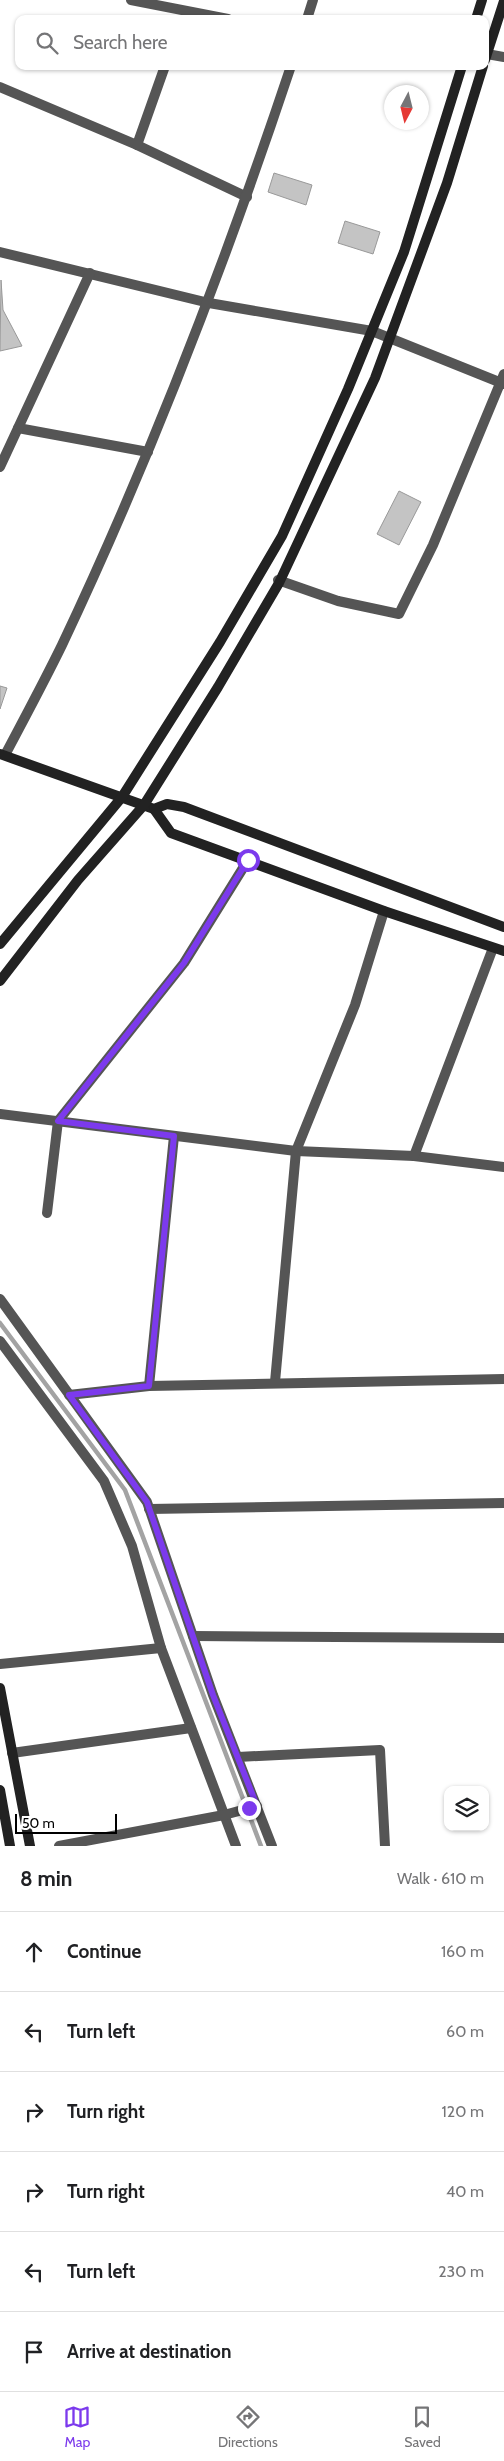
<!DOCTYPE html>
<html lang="en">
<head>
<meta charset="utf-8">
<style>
	body { margin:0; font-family:Cabin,sans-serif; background:#f2f2f2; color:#202124 }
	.controls { position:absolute; right:15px; bottom:15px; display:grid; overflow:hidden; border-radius:10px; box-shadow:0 1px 4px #0004 }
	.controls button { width:45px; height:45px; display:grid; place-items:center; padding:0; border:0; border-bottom:1px solid #e0e0e0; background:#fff; color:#202124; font:25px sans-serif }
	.compass { position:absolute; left:384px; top:85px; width:45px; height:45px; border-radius:50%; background:#fff; box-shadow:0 1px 4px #0004; rotate:187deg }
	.scale { position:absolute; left:15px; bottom:12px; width:102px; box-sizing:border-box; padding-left:5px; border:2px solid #000; border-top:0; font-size:14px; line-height:18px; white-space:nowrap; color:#000; -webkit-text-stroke:4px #fff; paint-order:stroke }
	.stop { position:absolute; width:15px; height:15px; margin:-11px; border:4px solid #7c3aed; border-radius:50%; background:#fff }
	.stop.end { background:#7c3aed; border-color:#fff; box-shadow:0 1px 5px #0008 }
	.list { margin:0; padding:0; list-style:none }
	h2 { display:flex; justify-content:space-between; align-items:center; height:65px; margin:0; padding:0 20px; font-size:21px }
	h2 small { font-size:16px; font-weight:400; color:#757577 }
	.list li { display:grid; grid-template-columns:32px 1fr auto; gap:15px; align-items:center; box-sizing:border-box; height:80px; padding:0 20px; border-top:1px solid #e0e0e0 }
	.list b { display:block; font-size:19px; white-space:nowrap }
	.list em { font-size:16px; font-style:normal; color:#757577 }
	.icon { flex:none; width:28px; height:28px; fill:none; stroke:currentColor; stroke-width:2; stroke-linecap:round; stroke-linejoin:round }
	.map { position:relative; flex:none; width:504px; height:1846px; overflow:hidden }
	.search { position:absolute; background:#fff; box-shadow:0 1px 4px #0004; left:15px; right:15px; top:15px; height:55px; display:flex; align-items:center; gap:12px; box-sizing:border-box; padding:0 18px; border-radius:10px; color:#757577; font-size:19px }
	.sheet { height:545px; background:#fff }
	nav { display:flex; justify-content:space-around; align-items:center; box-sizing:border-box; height:70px; border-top:1px solid #e0e0e0; background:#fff; font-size:14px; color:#757577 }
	nav a { display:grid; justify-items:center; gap:2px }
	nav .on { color:#7c3aed }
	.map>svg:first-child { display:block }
</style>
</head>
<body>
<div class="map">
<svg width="504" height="1846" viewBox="0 0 504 1846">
	<rect width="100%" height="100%" fill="#fff"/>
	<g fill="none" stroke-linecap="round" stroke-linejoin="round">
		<polyline stroke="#a3a3a3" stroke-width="4.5" points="0,1323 125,1490 261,1846"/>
	</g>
	<g fill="#c4c4c4" stroke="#999">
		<polygon points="274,173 312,185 306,205 268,192"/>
		<polygon points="345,221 380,232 373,254 338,243"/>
		<polygon points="1,280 3,310 22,346 0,351"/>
		<polygon points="399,491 421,502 399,545 377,534"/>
		<polygon points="0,686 7,688 0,709"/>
	</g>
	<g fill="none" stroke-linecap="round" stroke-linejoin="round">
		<g stroke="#555" stroke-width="10">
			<polyline points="131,0 228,19"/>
			<polyline points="307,19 313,0"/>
			<polyline points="487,54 504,57"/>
			<polyline points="0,87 137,145 247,197"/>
			<polyline points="137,145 165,66"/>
			<polyline points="0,252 209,303 372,331 504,384"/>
			<polyline points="18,428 148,452"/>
			<polyline points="0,467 90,273"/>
			<polyline points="278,580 338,601 399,614 433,545 504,374"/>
			<path d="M5,755C24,719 44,682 62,645C151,457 225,264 291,66"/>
			<polyline points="0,1114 296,1151 414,1156 504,1167"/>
			<polyline points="414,1156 493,948"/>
			<polyline points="47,1213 58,1121 184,963 248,860"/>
			<polyline points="0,1299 147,1502 213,1695 272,1846"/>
			<polyline points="0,1341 104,1481 132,1546 161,1648 236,1846"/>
			<polyline points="275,1382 296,1151 355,1005 384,911"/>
			<polyline points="149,1386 174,1136"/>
			<polyline points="69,1395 149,1386 504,1379"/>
			<polyline points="149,1509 504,1503"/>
			<polyline points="193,1636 504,1638"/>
			<polyline points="0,1664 161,1648"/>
			<polyline points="12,1753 191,1728"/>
			<polyline points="238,1757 380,1750 385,1846"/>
			<polyline points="59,1846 224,1815 257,1806"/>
		</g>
		<g stroke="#222" stroke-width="10">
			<polyline points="476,19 482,0"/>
			<polyline points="485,60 504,1"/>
			<polyline points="0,754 154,809 167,804 184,807 504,927"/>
			<polyline points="154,809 171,833 384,911 504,951"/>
			<polyline points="0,944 122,797 220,642 282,536 348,389 404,252 462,66"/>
			<polyline points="0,981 78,880 144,805 218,687 279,583 375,378 447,183 483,66"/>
			<polyline points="0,1688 30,1846"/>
			<polyline points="0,1790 10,1846"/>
		</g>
	</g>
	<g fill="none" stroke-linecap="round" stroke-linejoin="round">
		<polyline stroke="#7c3aed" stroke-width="6" points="248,860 184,963 58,1121 174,1136 149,1386 69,1395 147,1502 213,1695 257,1806 249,1808"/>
	</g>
</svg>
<div class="controls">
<button><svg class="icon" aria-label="layers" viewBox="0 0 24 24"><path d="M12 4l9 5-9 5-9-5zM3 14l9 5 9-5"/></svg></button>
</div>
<svg class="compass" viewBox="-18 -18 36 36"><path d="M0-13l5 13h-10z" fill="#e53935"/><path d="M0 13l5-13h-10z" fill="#757577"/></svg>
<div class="scale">50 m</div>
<div class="stop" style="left:248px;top:860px"></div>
<div class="stop end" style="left:249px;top:1808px"></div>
<div class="search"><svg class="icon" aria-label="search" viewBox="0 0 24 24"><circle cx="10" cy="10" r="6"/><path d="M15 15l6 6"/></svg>Search here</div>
</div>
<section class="sheet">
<h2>8 min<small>Walk · 610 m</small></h2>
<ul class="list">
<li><svg class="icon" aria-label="ahead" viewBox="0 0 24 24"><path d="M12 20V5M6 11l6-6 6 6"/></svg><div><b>Continue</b></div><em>160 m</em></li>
<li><svg class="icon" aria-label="left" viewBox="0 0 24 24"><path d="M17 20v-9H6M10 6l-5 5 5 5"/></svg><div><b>Turn left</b></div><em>60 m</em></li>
<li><svg class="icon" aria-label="right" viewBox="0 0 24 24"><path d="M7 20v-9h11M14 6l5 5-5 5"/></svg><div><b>Turn right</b></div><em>120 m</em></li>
<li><svg class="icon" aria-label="right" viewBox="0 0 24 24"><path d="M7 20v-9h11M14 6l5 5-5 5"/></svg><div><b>Turn right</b></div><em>40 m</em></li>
<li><svg class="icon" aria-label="left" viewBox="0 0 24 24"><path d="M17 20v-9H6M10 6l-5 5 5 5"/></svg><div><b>Turn left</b></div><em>230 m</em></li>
<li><svg class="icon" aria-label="arrive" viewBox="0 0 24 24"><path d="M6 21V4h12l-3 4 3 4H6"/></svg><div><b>Arrive at destination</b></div></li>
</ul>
</section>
<nav>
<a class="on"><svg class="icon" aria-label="map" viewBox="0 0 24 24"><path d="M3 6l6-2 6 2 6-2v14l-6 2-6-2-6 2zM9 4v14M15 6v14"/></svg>Map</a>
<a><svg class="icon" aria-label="directions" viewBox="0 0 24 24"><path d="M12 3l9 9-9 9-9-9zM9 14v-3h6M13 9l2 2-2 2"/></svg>Directions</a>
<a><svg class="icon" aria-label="saved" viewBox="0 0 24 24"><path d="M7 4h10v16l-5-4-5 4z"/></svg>Saved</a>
</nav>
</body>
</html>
